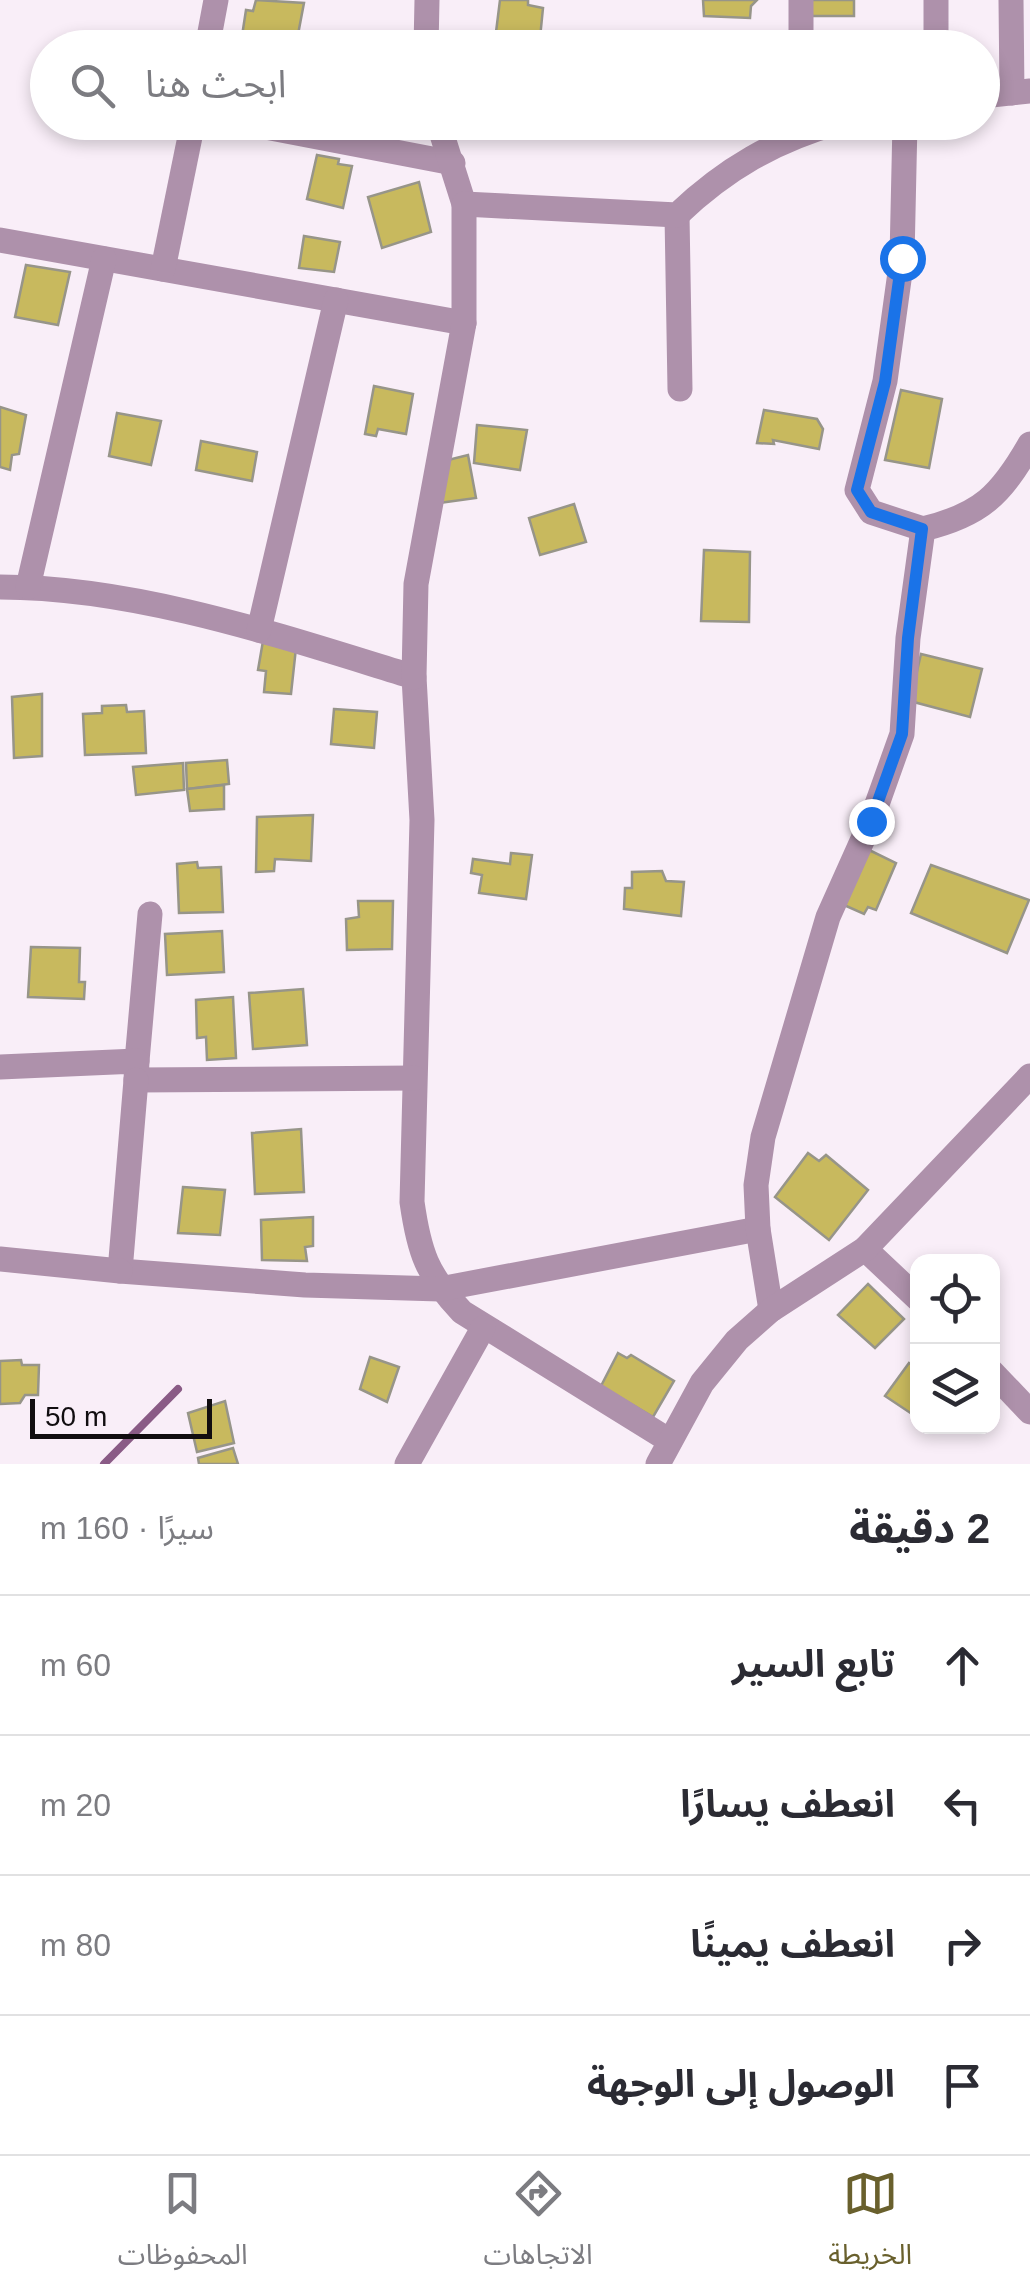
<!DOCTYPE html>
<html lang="ar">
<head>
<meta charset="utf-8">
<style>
	body { margin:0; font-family:Arial,"Noto Sans Arabic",sans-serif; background:#f7f7f7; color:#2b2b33; direction:rtl }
	.controls { position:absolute; right:30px; bottom:30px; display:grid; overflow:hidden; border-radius:20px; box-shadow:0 5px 15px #0003 }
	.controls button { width:90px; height:90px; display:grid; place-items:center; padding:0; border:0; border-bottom:2px solid #e1e1e2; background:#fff; color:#2b2b33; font:50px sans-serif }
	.scale { position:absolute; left:30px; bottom:25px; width:182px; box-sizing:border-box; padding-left:10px; border:5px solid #110d10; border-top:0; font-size:28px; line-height:35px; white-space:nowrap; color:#110d10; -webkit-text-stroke:8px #f9eef8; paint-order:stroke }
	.stop { position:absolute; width:30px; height:30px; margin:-22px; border:8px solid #1a73e8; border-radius:50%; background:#fff }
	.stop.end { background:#1a73e8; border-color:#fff; box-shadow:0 2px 10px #0008 }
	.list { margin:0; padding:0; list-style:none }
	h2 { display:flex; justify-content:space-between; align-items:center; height:130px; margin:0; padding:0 40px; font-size:42px }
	h2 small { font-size:32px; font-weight:400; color:#7c7c81 }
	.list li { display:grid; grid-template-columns:65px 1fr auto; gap:30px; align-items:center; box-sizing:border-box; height:140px; padding:0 40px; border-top:2px solid #e1e1e2 }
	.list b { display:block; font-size:38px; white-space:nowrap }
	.list em { font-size:32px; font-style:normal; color:#7c7c81 }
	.icon { flex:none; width:55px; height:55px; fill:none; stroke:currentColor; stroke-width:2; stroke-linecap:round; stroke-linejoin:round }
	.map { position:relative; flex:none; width:1030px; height:1464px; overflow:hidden; direction:ltr }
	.search { position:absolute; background:#fff; box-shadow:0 5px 15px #0003; left:30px; right:30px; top:30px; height:110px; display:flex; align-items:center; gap:25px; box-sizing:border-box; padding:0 35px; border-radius:55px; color:#7c7c81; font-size:38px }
	.sheet { height:690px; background:#fff }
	nav { display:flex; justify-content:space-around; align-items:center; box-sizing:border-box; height:140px; border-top:2px solid #e1e1e2; background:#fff; font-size:28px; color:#7c7c81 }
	nav a { display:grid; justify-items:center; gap:5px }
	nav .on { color:#69602d }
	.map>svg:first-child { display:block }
</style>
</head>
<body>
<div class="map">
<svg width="1030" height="1464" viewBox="0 0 1030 1464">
	<rect width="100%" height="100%" fill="#f9eef8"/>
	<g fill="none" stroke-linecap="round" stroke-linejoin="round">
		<polyline stroke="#8a5b86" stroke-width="8" points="104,1464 178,1389"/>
	</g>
	<g fill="#c8b95e" stroke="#979589" stroke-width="2.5">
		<polygon points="256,0 304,3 296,45 242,36 246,10 253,11"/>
		<polygon points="500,0 528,0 528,5 543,8 539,48 494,48"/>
		<polygon points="703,0 757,0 751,6 750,18 704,16"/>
		<polygon points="811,0 854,0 854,16 812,16"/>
		<polygon points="323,34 350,38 349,44 365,46 320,48"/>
		<polygon points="317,155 339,159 338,164 352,166 343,208 307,199"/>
		<polygon points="419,182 431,232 382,248 368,197"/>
		<polygon points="304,236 340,242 334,272 299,268"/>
		<polygon points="26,265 70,272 58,325 15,317"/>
		<polygon points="374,386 413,394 406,434 378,429 376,436 365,434"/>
		<polygon points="901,390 942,399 929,468 885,460"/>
		<polygon points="0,407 26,415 19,454 12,455 10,470 0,467"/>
		<polygon points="764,410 817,419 823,429 819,449 773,440 774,444 757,443"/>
		<polygon points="117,413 161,421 151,465 109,456"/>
		<polygon points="477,425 527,430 520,470 474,463"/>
		<polygon points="201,441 257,452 252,481 196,470"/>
		<polygon points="468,455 476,498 439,503 440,462"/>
		<polygon points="574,504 586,542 540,555 529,518"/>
		<polygon points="704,550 750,552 749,622 701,621"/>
		<polygon points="263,641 296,648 291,694 264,692 266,671 258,670"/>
		<polygon points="921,654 982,669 970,717 910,701"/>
		<polygon points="42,694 42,756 14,758 12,697"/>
		<polygon points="126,705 127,712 144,711 146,753 85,755 83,714 102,713 102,706"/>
		<polygon points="334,709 377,712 374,748 331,744"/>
		<polygon points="227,760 229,784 187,789 186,763"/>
		<polygon points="183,763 184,790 136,795 133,767"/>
		<polygon points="224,785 224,809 190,811 187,789"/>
		<polygon points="313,815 311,861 275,859 274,871 256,872 257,817"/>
		<polygon points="867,849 896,863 876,910 868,907 864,914 844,905"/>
		<polygon points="511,853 532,855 526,899 479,893 482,875 471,873 473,859 510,864"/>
		<polygon points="197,862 198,868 221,867 223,912 179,913 177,864"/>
		<polygon points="931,865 1029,900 1007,953 911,913"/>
		<polygon points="662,871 666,881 684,882 681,916 624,909 625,888 632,888 632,872"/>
		<polygon points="358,901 393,901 392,949 347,950 346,919 359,917"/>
		<polygon points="222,931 224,972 167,975 165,934"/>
		<polygon points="31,947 80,948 79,982 85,982 84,999 28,997"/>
		<polygon points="303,989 307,1045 253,1049 249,993"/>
		<polygon points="233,997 236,1058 207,1060 206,1037 197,1038 196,1000"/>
		<polygon points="301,1129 304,1192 255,1194 252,1133"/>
		<polygon points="808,1153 819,1161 826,1155 868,1190 829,1240 775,1197"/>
		<polygon points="183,1187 225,1190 220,1235 178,1233"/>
		<polygon points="313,1217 313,1246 305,1247 307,1261 262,1260 261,1220"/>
		<polygon points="868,1284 904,1319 875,1348 838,1315"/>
		<polygon points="618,1353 627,1358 631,1355 674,1381 653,1417 601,1386"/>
		<polygon points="370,1357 399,1367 387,1402 360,1389"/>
		<polygon points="21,1360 22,1365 39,1365 38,1395 25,1395 20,1403 0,1404 0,1361"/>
		<polygon points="909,1363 918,1369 918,1418 885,1396"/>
		<polygon points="225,1401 234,1443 197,1452 188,1413"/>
		<polygon points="233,1448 238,1464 199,1464 198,1458"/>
	</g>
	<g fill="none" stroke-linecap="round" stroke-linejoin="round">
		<g stroke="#ae91ab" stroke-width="25">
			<polyline points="801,0 801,48"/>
			<polyline points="936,0 936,48"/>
			<polyline points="1011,0 1012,93"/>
			<polyline points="207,48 216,0"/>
			<polyline points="426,48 427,0"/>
			<polyline points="982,96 1030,91"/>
			<polyline points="239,122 453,163"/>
			<polyline points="438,122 464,204"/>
			<polyline points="905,122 902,258 885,381 857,490 871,512 923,529"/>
			<polyline points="677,215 680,389"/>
			<polyline points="0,240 464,323"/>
			<polyline points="163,269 193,122"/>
			<path d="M0,587C138,587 283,637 414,677L422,820L412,1202C419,1252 427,1275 462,1312L670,1441"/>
			<polyline points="28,587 104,259"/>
			<polyline points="259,630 336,300"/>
			<path d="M414,677L416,584L464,323V204L677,215C725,169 775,140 840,122"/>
			<polyline points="137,1061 150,914"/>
			<polyline points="0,1067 137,1061 136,1080 414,1078"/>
			<polyline points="136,1080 120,1271 305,1285 440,1289 758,1229"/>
			<polyline points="865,1249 918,1299"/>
			<polyline points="0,1259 120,1271"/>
			<path d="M771,1310L758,1229L756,1185L763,1137L828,917L871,821L902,734L908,638L923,529C981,515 1001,495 1030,444"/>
			<polyline points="992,1372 1030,1412"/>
			<polyline points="407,1464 483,1328"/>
			<polyline points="658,1464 702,1383 737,1340 771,1310 865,1249 1030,1076"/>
		</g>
	</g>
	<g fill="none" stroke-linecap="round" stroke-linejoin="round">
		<polyline stroke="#1a73e8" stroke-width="12" points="871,821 902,734 908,638 922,529 871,512 857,490 885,382 902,258"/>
	</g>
</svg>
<div class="controls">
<button><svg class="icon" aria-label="locate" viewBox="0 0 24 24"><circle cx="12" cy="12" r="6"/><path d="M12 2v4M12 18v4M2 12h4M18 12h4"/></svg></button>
<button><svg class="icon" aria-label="layers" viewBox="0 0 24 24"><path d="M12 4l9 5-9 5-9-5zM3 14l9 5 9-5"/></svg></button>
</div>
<div class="scale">50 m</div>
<div class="stop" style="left:902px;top:258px"></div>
<div class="stop end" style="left:871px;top:821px"></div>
<div class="search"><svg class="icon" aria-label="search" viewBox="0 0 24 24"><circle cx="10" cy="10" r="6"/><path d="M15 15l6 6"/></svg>ابحث هنا</div>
</div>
<section class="sheet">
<h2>2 دقيقة<small>سيرًا · 160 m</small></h2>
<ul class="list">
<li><svg class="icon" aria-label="ahead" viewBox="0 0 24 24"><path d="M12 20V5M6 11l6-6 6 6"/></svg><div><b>تابع السير</b></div><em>60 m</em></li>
<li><svg class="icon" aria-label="left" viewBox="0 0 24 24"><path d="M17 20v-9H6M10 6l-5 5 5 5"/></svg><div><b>انعطف يسارًا</b></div><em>20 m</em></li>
<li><svg class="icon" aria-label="right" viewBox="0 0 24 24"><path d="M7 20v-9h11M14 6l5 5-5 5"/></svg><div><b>انعطف يمينًا</b></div><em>80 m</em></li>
<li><svg class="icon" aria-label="arrive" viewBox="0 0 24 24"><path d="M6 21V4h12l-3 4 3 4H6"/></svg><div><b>الوصول إلى الوجهة</b></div></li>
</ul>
</section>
<nav>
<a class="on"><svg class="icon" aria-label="map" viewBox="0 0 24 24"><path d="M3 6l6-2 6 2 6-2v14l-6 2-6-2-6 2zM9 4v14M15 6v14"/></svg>الخريطة</a>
<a><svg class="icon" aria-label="directions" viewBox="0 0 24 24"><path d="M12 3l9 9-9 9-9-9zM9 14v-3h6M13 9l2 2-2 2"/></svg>الاتجاهات</a>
<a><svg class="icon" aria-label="saved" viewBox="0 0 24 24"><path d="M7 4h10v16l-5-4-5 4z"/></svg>المحفوظات</a>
</nav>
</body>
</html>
